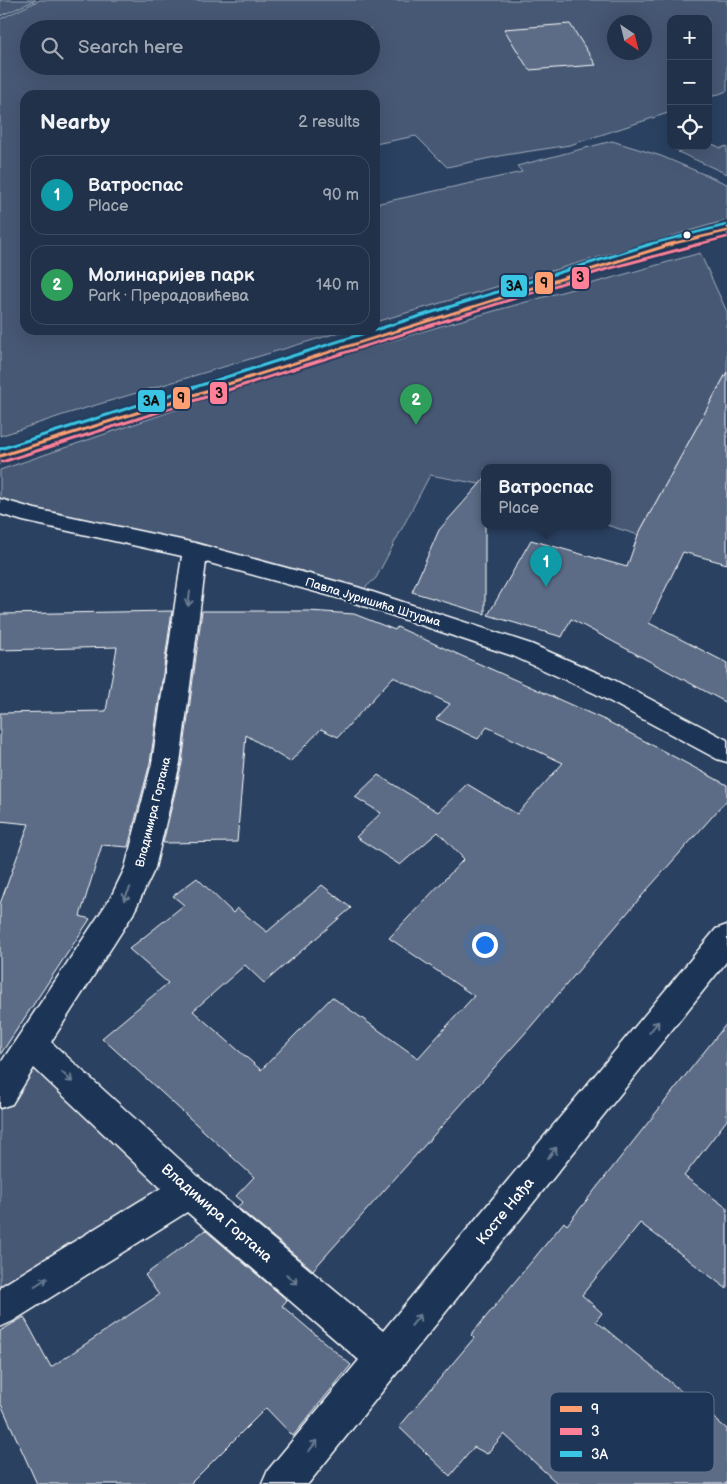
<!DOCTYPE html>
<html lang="en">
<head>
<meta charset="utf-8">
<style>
	body { margin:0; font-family:"Balsamiq Sans",sans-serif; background:#283950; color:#f1f3f6 }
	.controls { position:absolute; right:15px; top:15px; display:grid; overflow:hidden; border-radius:10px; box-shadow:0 5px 20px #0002 }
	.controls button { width:45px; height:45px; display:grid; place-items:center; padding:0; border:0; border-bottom:1px solid #3d4c61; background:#203149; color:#f1f3f6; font:25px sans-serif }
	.compass { position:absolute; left:607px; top:15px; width:45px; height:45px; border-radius:50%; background:#203149; box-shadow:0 5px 20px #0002; rotate:145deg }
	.you { position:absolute; left:484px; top:944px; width:18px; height:18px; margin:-12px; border:4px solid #fff; border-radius:50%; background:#1a73e8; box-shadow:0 0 0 8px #1a73e833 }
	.badge { display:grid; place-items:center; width:32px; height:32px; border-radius:50%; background:#bca0f2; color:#fff; font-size:16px; font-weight:700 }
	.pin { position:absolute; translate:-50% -41px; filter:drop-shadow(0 1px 2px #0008) }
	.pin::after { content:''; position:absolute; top:26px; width:18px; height:15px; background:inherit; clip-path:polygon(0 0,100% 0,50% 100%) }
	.popup { position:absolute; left:481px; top:464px; width:130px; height:65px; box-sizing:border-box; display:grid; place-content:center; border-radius:10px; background:#203149; filter:drop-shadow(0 1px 4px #0005); font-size:16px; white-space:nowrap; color:#a2a9b4 }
	.popup b { font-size:19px; color:#f1f3f6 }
	.popup::after { content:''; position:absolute; left:50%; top:100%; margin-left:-10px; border:10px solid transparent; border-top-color:#203149 }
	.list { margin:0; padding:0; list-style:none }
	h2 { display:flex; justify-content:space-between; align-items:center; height:65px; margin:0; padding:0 20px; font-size:21px }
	h2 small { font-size:16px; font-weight:400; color:#a2a9b4 }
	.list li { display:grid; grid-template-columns:32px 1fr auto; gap:15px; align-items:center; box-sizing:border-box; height:80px; margin:0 10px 10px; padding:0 10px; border:1px solid #3d4c61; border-radius:15px }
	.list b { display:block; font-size:19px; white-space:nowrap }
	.list p { margin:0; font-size:16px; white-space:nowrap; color:#a2a9b4 }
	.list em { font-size:16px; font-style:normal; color:#a2a9b4 }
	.icon { flex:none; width:28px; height:28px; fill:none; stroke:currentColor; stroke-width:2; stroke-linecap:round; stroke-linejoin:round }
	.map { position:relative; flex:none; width:727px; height:1484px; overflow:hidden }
	.search { position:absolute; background:#203149; box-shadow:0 5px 20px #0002; left:20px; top:20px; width:360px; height:55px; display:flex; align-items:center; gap:12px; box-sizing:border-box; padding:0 18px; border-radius:28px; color:#a2a9b4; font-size:19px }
	.panel { position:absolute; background:#203149; box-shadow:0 5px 20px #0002; left:20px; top:90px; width:360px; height:245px; border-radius:15px }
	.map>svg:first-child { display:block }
</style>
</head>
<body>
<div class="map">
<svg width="727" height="1484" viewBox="0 0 727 1484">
	<rect width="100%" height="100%" fill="#2a4161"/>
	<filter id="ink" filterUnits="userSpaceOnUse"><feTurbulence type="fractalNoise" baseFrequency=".02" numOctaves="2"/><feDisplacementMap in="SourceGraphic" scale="10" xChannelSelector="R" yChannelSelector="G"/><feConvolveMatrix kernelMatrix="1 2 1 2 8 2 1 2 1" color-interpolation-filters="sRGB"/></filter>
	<g filter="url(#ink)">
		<g fill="#465975" stroke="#a2acba" fill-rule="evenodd">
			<polygon points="0,0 36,0 0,16"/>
			<path d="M40,0H727V91L708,98V19H671V112L570,145L505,155L447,167L416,136L375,144V95H25V330H347L66,414L0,436V19ZM614,22H644V52H614ZM29,29H371V66H29Z"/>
			<polygon points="612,141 661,156 727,184 727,220 375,322 375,204 522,172 517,166"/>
			<polygon points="708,142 721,148 727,146 727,174 678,152 691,146 708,146"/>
			<polygon points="700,253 727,312 727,372 638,535 607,525 607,468 485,468 485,485 430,475 376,578 357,595 0,506 0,470 266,379 434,328"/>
			<polygon points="31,1044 189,1191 0,1308 0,1093"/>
		</g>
		<g fill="#5b6c86" stroke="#fff">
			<polygon points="570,24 596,65 529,70 504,29"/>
			<polygon points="727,372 727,564 683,552 649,623 727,663 727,703 571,619 562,637 488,615 531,540 627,567 638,535"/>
			<polygon points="485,478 485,614 412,592 439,530"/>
			<polygon points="172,611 150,763 128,847 102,845 80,916 90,919 0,1055 0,904 29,824 0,821 0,713 106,711 117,647 0,650 0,614"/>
			<polygon points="202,611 309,611 354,614 395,630 397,627 607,721 727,785 727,800 646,891 527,1031 313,1270 237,1207 243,1202 236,1196 254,1177 102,1038 168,983 129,949 184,905 173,896 197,878 233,913 237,908 267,932 322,885 351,908 264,983 245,965 193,1011 261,1070 332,997 418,1058 474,996 389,938 464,859 438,832 400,865 356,837 381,813 355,797 378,775 438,812 467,784 517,814 563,763 487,727 478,739 436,719 450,704 393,677 338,737 321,729 290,762 246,735 237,842 163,843 182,763"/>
			<polygon points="727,1023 727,1120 684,1176 727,1208 727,1289 640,1223 582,1295 602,1313 596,1321 727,1429 727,1484 558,1484 504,1434 487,1454 474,1447 450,1476 399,1427 474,1338 471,1335 564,1222 567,1225"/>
			<polygon points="205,1230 287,1300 282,1306 351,1365 293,1436 266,1408 190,1484 37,1484 0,1402 0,1331 24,1317 51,1367 159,1295 145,1275"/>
		</g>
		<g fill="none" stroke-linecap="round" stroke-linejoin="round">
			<g stroke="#fff" stroke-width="3">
				<polygon id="minor" points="0,499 35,509 195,543 357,587 531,644 614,680 727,740 727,762 717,759 596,694 513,656 349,601 206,562 180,763 155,868 133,914 51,1042 201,1179 383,1331 716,929 727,925 727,961 308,1484 262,1484 268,1470 359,1360 187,1212 13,1321 0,1327 0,1287 161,1188 34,1068 12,1104 0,1108 0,1064 111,897 125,868 152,763 182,556 23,521 0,514"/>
			</g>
			<g stroke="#fff" stroke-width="3">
				<polygon id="secondary" points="727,225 727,237 673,249 612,268 0,463 0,449 598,259 659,241"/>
			</g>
			<use href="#minor" fill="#1d3557" fill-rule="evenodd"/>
			<use href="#secondary" fill="#1d3557" fill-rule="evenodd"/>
			<g stroke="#1d3557" stroke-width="5">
				<polyline id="bus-1-far1" points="666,245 727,231"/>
			</g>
			<g stroke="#1d3557" stroke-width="6">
				<polyline id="bus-1" points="0,456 672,244"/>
			</g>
			<g stroke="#1d3557" stroke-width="5">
				<polyline id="bus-2-far1" points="695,245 727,237"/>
			</g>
			<g stroke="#1d3557" stroke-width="6">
				<polyline id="bus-2" points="2,462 607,269 700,244"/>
			</g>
			<g stroke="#1d3557" stroke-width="5">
				<polyline id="bus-3-far1" points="646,245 726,225"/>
			</g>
			<g stroke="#1d3557" stroke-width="6">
				<g id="bus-3">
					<polyline points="375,330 651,244"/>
					<polyline points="0,449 374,330"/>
				</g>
			</g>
			<use href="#bus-1-far1" stroke="#fd9f72" stroke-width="2.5"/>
			<use href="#bus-1" stroke="#fd9f72" stroke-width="3"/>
			<use href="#bus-2-far1" stroke="#ff8098" stroke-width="2.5"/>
			<use href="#bus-2" stroke="#ff8098" stroke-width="3"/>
			<use href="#bus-3-far1" stroke="#3ac5e4" stroke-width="2.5"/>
			<use href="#bus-3" stroke="#3ac5e4" stroke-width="3"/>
		</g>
		<defs><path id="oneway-shaft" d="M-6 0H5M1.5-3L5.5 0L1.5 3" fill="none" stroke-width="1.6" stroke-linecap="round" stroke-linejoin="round" transform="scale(1.25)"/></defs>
		<g stroke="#6c7c92">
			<use href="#oneway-shaft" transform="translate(189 599) rotate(97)"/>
			<use href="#oneway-shaft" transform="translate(127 894) rotate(117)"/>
			<use href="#oneway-shaft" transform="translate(654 1027) rotate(-51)"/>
			<use href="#oneway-shaft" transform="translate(67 1077) rotate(43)"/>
			<use href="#oneway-shaft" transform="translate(552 1153) rotate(-51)"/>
			<use href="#oneway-shaft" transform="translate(292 1279) rotate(40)"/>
			<use href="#oneway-shaft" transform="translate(41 1282) rotate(-32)"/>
			<use href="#oneway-shaft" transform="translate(416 1320) rotate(-51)"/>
			<use href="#oneway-shaft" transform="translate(313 1446) rotate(-51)"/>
		</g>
	</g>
	<circle fill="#fff" stroke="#1d3557" stroke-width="2" cx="687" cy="235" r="4.5"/>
	<g text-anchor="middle" stroke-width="4.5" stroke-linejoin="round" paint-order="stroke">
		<g font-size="12" fill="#fff" stroke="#1d3557">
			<text transform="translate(373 602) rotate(17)" y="4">Павла Јуришића Штурма</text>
			<text transform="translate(153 812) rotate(-76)" y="4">Владимира Гортана</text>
		</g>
		<g font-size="15" fill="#fff" stroke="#1d3557">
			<text transform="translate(505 1211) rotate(-51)" y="5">Косте Нађа</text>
			<text transform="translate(217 1213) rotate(41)" y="5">Владимира Гортана</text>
		</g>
	</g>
	<rect x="550" y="1392" width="164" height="80" rx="8" fill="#1d3557" stroke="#617289" stroke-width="1"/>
	<rect x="560" y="1406" width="22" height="6" fill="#fd9f72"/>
	<rect x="560" y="1428" width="22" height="7" fill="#ff8098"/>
	<rect x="560" y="1451" width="22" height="6" fill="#3ac5e4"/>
	<g font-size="14" fill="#fff">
		<text x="591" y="1414">9</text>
		<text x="591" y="1436">3</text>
		<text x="591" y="1459">3A</text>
	</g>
	<g stroke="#1d3557" stroke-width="2">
		<rect x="571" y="266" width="19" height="24" rx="5" fill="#ff8098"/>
		<rect x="534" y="271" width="20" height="24" rx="5" fill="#fd9f72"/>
		<rect x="500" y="274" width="28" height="24" rx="5" fill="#3ac5e4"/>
		<rect x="209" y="381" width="19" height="24" rx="5" fill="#ff8098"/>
		<rect x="172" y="386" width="19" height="24" rx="5" fill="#fd9f72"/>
		<rect x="137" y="389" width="29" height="24" rx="5" fill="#3ac5e4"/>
	</g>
	<g font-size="14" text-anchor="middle" font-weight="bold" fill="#111">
		<text x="580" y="282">3</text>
		<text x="544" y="288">9</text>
		<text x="514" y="291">3A</text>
		<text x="219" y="398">3</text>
		<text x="181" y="403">9</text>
		<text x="151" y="406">3A</text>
	</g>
</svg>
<div class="controls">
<button>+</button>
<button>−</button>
<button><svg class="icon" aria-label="locate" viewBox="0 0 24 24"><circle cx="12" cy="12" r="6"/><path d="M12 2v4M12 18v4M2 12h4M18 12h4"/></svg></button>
</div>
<svg class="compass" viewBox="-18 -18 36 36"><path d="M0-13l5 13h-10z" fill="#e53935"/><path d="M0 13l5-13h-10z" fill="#a2a9b4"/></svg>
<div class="you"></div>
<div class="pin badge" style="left:546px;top:587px;background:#0f9aa8">1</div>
<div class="popup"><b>Ватроспас</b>Place</div>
<div class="pin badge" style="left:416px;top:425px;background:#2e9e5b">2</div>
<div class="search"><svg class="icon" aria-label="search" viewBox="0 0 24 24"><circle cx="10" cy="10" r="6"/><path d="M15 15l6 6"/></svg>Search here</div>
<section class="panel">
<h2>Nearby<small>2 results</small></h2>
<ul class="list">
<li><span class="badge" style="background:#0f9aa8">1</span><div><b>Ватроспас</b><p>Place</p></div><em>90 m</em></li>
<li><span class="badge" style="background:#2e9e5b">2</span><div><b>Молинаријев парк</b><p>Park · Прерадовићева</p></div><em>140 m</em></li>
</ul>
</section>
</div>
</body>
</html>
